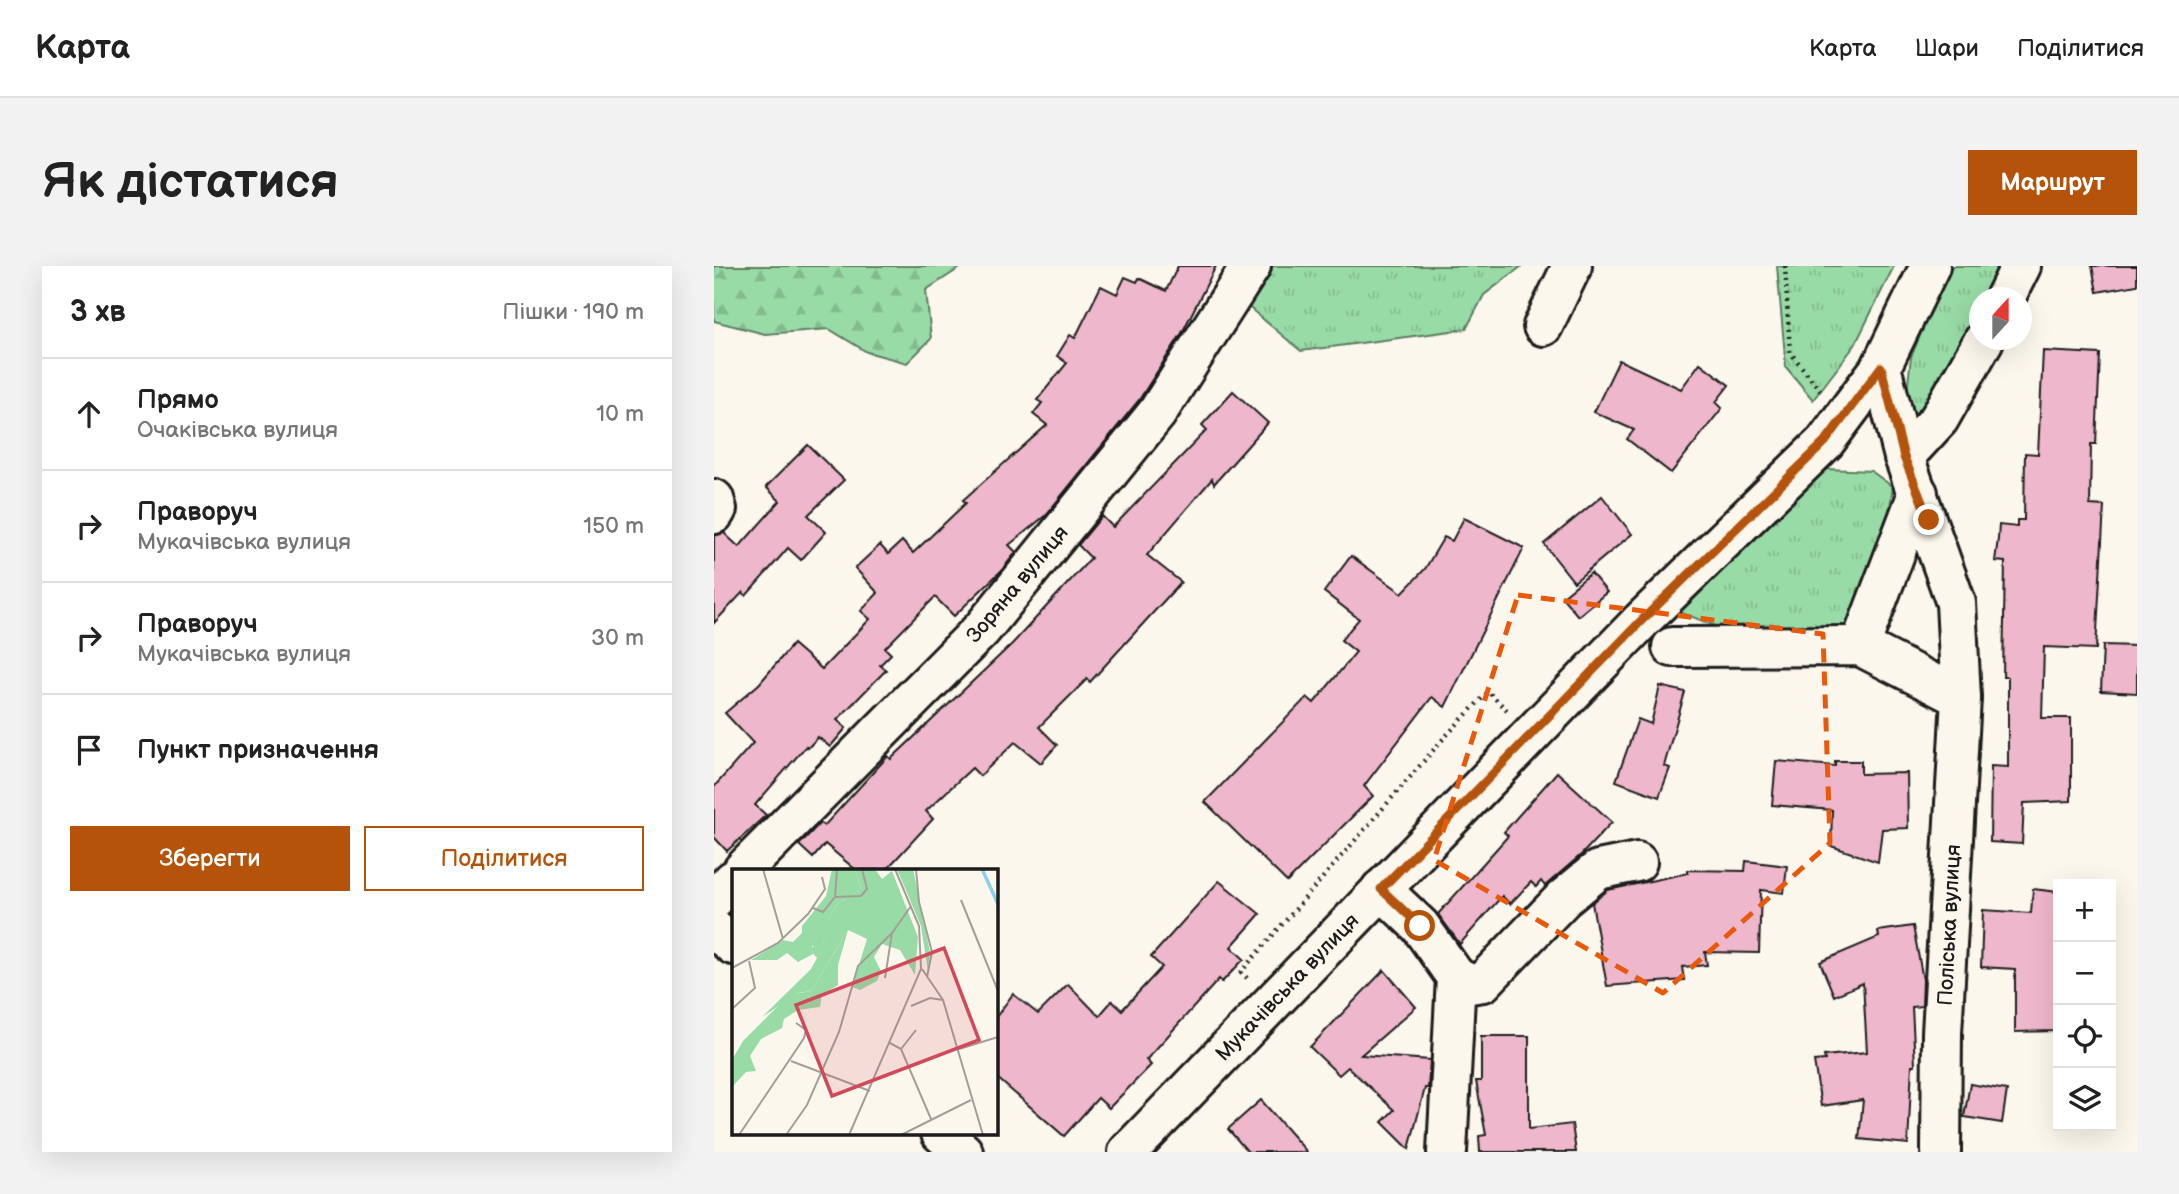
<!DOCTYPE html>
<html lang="uk">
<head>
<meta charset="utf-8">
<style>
	body { margin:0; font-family:"Balsamiq Sans",sans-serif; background:#f2f2f2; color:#222 }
	.controls { position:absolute; right:21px; bottom:21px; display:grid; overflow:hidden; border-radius:0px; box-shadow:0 7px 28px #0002 }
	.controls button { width:63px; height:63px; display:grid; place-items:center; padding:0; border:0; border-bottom:2px solid #e0e0e0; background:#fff; color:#222; font:35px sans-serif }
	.compass { position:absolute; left:1255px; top:21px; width:63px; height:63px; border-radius:50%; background:#fff; box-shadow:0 7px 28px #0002; rotate:21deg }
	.stop { position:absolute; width:21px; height:21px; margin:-16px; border:5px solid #b45309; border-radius:50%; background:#fff }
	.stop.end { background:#b45309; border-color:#fff; box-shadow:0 2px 7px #0008 }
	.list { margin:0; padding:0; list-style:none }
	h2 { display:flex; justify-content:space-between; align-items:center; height:91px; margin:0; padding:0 28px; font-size:30px }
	h2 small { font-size:23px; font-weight:400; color:#767676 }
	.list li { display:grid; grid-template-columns:46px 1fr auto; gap:21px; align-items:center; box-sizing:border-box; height:112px; padding:0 28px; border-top:2px solid #e0e0e0 }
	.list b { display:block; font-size:26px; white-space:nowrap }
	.list p { margin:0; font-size:23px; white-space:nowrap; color:#767676 }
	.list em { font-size:23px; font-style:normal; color:#767676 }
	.actions { display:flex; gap:14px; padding:21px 28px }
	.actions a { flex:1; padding:16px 0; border:2px solid #b45309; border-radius:0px; text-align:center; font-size:24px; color:#b45309 }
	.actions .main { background:#b45309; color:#fff }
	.icon { flex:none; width:38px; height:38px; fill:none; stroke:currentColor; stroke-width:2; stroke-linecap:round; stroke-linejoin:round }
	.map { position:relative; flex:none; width:1423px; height:886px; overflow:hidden; border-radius:0px }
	header { display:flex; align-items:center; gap:42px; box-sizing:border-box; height:98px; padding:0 35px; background:#fff; border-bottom:2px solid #e0e0e0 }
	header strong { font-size:33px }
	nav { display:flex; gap:38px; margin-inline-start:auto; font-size:24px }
	.intro { display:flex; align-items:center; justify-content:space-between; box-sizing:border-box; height:168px; padding:0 42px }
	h1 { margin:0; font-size:49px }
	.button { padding:18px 32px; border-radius:0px; background:#b45309; color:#fff; font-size:24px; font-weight:700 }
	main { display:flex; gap:42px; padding:0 42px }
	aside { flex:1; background:#fff; border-radius:0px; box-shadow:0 7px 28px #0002 }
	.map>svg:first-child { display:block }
</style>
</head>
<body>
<header>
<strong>Карта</strong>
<nav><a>Карта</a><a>Шари</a><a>Поділитися</a></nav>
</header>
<div class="intro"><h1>Як дістатися</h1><a class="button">Маршрут</a></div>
<main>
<aside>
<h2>3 хв<small>Пішки · 190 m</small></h2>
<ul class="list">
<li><svg class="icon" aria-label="ahead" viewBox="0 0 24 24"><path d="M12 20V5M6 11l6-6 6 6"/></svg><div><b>Прямо</b><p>Очаківська вулиця</p></div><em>10 m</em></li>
<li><svg class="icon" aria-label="right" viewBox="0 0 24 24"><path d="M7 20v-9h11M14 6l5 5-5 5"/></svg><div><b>Праворуч</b><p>Мукачівська вулиця</p></div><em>150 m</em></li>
<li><svg class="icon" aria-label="right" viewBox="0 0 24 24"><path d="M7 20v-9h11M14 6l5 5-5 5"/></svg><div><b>Праворуч</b><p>Мукачівська вулиця</p></div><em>30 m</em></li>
<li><svg class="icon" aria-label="arrive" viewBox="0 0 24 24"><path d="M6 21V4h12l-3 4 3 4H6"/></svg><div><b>Пункт призначення</b></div></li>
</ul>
<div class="actions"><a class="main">Зберегти</a><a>Поділитися</a></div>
</aside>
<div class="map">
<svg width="1423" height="886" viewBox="0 0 1423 886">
	<defs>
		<pattern id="grass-tufts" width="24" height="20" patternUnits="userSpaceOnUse" patternTransform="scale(1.75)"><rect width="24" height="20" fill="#99dba6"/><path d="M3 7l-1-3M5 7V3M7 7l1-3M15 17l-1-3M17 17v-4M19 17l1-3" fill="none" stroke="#83bb8e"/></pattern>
		<pattern id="forest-firs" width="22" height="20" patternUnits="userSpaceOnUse" patternTransform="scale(1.75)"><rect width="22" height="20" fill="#99dba6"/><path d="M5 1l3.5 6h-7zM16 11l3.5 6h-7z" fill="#83bb8e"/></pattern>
	</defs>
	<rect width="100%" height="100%" fill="#fbf7ec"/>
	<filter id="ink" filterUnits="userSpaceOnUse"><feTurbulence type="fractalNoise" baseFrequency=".0143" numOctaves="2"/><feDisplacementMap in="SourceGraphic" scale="14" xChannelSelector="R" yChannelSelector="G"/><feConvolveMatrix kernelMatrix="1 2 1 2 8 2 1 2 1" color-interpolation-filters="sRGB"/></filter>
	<g filter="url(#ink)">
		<g fill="url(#grass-tufts)" stroke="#5a7c61" stroke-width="2">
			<polygon points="547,0 808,0 770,29 752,63 587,85 524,32"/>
			<polygon points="1063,0 1180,0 1141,79 1099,134 1072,101"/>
			<polygon points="1235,0 1294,0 1282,31 1266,32 1265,67 1200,158 1193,126 1197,91"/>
			<polygon points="1113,203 1157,205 1179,221 1172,266 1143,363 1123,372 1004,361 963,345"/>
		</g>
		<polygon fill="url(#forest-firs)" stroke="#5a7c61" stroke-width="2" points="0,0 249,0 212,24 217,73 193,97 153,86 115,63 51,68 0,55"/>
		<g fill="#efb7cc" stroke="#1c1c1c" stroke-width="2">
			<polygon points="464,0 502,0 468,67 425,134 332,249 295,279 302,286 287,305 240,350 221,331 171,382 177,388 166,399 172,404 123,454 132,462 116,481 104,471 94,482 92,480 41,539 52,549 13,585 0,571 0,521 39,477 11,447 45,418 79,378 108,403 156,353 147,345 164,327 141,302 166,279 174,288 188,275 199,287 252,237 249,234 333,159 319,148 328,137 323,134 353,97 343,90 356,69 361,72 387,20 403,28 411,11 423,16 425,12 452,25"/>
			<polygon points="1378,0 1423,0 1423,19 1383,26"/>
			<polygon points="1329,85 1386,88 1382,178 1377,178 1376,239 1390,240 1382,383 1330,381 1328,452 1357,452 1357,535 1310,537 1308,578 1276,576 1277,500 1294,501 1294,411 1289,411 1291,296 1281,295 1284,273 1285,259 1303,261 1303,254 1310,254 1311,187 1324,188"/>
			<polygon points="905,94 967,123 986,97 1015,119 1002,136 1008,142 957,207 913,173 920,164 880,146"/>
			<polygon points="519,125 554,157 500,218 498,213 433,289 467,316 376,416 373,413 325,461 343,479 327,497 301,476 266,510 258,502 212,545 219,553 172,604 142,604 111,578 99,592 85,579 106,557 110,560 174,490 177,493 299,377 377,292 364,279 388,250 399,261 493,164 488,159"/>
			<polygon points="94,179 130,214 94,249 112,266 87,294 74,282 32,330 29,326 0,357 0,270 10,267 25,281 66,235 52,221"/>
			<polygon points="888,230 918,268 860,316 830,278"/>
			<polygon points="750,252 810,282 731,441 718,431 650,520 659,530 573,616 491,536 593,431 600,437 642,386 627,374 645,353 610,326 637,290 688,327 711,303 730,271 738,275"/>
			<polygon points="877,307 893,326 864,350 848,331"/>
			<polygon points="1389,379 1423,380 1423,427 1387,425"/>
			<polygon points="946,420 971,426 950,500 956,502 945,531 902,515 924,453 937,458"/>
			<polygon points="1062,495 1121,500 1121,495 1147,495 1147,508 1193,507 1194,562 1168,563 1164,596 1117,580 1118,544 1058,539"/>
			<polygon points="843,506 898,556 868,588 831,620 827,615 822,621 817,616 796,638 788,630 746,678 724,648 794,570 790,566"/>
			<polygon points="1032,595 1073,600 1070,627 1047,624 1045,687 991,686 993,699 968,701 970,714 893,720 878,637 894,624 974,607 974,604 1031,605"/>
			<polygon points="505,615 546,648 517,681 530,693 508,716 505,713 432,794 437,799 395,842 384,832 350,870 282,811 282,751 299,728 324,748 354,718 385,750 398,735 408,744 448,701 437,691"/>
			<polygon points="1319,623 1344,626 1344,765 1301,766 1301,703 1267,701 1269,644 1317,647"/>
			<polygon points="1199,660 1209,714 1208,740 1198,741 1201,799 1198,799 1194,878 1145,873 1149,834 1107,840 1100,795 1111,794 1110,790 1153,786 1149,717 1120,730 1106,696 1165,671 1164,665"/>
			<polygon points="670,704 702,741 647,789 716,794 714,822 711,822 695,883 668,856 680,844 634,801 625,809 596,781"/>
			<polygon points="767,770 815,770 815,863 858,858 862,886 766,886 765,870 772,869 762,815 767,815"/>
			<polygon points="1256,818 1293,824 1288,857 1250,851"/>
			<polygon points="547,834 593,886 534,886 514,863"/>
		</g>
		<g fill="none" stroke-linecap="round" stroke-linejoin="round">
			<g stroke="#1c1c1c" stroke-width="44">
				<g id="minor">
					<polyline points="1291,32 1307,0"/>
					<polyline points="829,60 858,0"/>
					<polyline points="1167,101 1190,191 1242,337 1247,432 1228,767 1227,886"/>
					<polyline points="1190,191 1225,153 1270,74"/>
					<polyline points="0,233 3,243 0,248"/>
					<polyline points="1146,380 1204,227"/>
					<polyline points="958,381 1146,380 1247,432"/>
					<polyline points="29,604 268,363 443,147 537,0"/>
					<polyline points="667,623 706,660 742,711 733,886"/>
					<polyline points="0,633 19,614"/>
					<polyline points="0,663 19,679"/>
					<polyline points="742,711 756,718 769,716 849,633 884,604 923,596"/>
					<polyline points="227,867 249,886"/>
					<polyline points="414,886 927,355 1111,176 1167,101 1216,0"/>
				</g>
			</g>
			<g stroke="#1c1c1c" stroke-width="4.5" stroke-dasharray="2 5" stroke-linecap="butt">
				<polyline points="1071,0 1076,86 1106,124"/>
				<polyline points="533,712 527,706 729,473 774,426 793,444"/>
			</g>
			<use href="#minor" stroke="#fbf7ec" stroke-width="38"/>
		</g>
	</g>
	<g fill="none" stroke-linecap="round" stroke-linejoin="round" filter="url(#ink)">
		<polyline stroke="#b45309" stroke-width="9" points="706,660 667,623 927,355 1111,176 1167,101 1190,191 1215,254"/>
	</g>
	<path fill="none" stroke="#e8590c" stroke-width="5" stroke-dasharray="14 9" stroke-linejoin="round" d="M804,329L1109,368L1116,577L949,727L720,594Z"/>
	<g text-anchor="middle" stroke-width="5" stroke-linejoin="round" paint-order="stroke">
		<g font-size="21" fill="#1c1c1c" stroke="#fbf7ec">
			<text transform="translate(303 318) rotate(-50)" y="7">Зоряна вулиця</text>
			<text transform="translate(1235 659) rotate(-87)" y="7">Поліська вулиця</text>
			<text transform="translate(573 721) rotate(-46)" y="7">Мукачівська вулиця</text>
		</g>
	</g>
	<g transform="translate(18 603)">
		<rect width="266" height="266" fill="#fbf7ec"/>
		<path d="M123,0H143L150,10L160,2L186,68L183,106L168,81L150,75L142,88L149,102L145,112L128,121L120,118L135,70L116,61L79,122L66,124L30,148L79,100L85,89L77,80L91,73L100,59L96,51L105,35L129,20ZM165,0H181L198,83L196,103L189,57Z" fill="#99dba6"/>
		<path d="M100,0H123L129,20L105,35L96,51L101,59L85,81L80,76L81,85L66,93L55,84L45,91H19L51,71L61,73L70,64V57L94,27ZM116,61L106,96V116L90,126L88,138L66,141L52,150L50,159L29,170L18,187L24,202L14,203L0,218V191L11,172L57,126L79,122Z" fill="#99dba6"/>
		<path fill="none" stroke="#8ad0eb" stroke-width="3.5" d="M250,0L266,35"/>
		<path fill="none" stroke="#a29f99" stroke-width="2" d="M31,0L51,70M184,0L187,33L200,83L195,108M103,28L105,0M229,31L266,122M81,39L91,43L103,28L129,27L135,20L130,0M0,99L46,74L76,45L93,20L90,8M190,100L211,131L251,266M153,109L160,64M179,137L198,129L211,131M0,140L23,119L17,92M158,174L169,180L199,250M169,180L184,161M227,180L266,168M59,192L138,222M7,266L72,169L74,161L64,154M54,266L75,236L107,163L126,97L160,64L179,37M117,266L189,100L187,57L163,0M169,266L239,231"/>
		<path fill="#d1495b" fill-opacity="0.15" stroke="#d1495b" stroke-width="3.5" d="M212,79L247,171L100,227L64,136Z"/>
		<rect width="266" height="266" fill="none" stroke="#1c1c1c" stroke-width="3.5"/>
	</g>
</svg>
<div class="controls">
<button>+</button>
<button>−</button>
<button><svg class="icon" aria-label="locate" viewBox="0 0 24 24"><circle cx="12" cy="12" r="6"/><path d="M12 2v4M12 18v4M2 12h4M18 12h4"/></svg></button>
<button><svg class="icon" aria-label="layers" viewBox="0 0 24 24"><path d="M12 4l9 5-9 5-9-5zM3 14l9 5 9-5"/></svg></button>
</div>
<svg class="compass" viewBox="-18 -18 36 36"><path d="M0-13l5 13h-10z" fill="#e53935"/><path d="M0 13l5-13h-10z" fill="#767676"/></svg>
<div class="stop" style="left:706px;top:660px"></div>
<div class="stop end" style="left:1215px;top:254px"></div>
</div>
</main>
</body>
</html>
